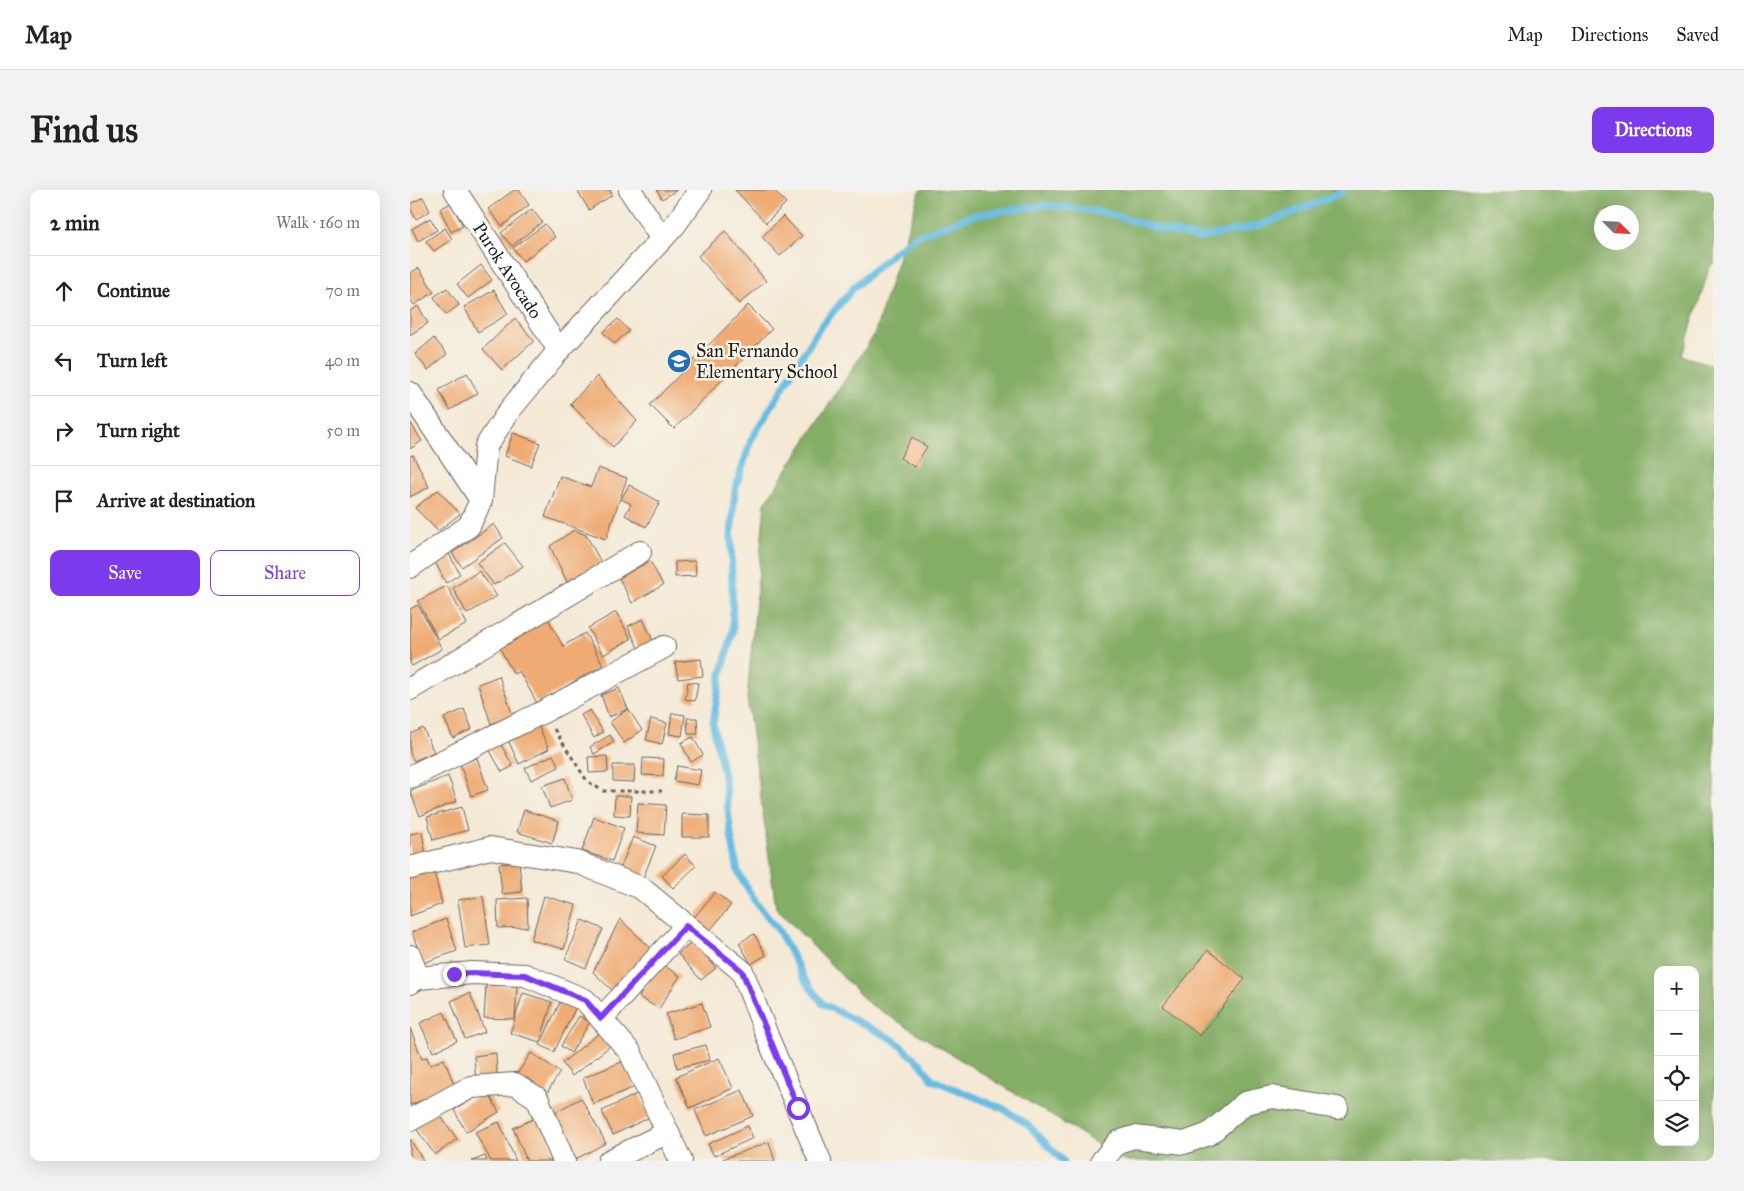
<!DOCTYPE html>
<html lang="en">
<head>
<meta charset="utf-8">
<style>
	body { margin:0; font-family:"IM FELL Great Primer",serif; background:#f2f2f2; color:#222 }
	.controls { position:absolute; right:15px; bottom:15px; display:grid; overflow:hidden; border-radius:10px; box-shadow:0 5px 20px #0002 }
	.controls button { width:45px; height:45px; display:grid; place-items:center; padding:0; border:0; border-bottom:1px solid #e0e0e0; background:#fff; color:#222; font:25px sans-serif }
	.compass { position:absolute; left:1184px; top:15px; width:45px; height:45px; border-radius:50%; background:#fff; box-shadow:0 5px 20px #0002; rotate:114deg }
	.stop { position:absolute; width:15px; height:15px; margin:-11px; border:4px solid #7c3aed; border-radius:50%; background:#fff }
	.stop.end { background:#7c3aed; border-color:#fff; box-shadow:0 1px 5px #0008 }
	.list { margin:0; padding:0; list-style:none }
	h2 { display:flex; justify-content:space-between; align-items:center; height:65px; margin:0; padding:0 20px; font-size:21px }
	h2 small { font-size:16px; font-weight:400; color:#767676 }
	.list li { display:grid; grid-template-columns:32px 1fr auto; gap:15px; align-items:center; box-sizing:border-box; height:70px; padding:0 20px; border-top:1px solid #e0e0e0 }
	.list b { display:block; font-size:19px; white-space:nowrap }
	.list em { font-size:16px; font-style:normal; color:#767676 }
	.actions { display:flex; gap:10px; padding:15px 20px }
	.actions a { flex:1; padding:11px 0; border:1px solid #7c3aed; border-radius:10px; text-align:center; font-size:18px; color:#7c3aed }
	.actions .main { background:#7c3aed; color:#fff }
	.icon { flex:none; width:28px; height:28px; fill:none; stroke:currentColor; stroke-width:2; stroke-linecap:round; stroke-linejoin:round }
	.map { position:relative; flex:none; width:1304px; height:971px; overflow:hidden; border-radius:10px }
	header { display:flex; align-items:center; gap:30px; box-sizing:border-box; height:70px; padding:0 25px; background:#fff; border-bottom:1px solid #e0e0e0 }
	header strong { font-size:24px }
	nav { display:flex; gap:28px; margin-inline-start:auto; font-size:18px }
	.intro { display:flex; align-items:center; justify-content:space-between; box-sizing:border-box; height:120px; padding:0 30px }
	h1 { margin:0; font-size:35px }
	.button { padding:12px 22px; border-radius:10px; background:#7c3aed; color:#fff; font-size:18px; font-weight:700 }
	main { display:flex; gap:30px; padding:0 30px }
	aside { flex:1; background:#fff; border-radius:10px; box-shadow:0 5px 20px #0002 }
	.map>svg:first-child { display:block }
</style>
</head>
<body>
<header>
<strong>Map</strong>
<nav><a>Map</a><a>Directions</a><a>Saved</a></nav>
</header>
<div class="intro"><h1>Find us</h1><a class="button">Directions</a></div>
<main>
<aside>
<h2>2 min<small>Walk · 160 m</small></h2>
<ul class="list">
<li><svg class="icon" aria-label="ahead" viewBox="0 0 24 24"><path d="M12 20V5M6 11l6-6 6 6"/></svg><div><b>Continue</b></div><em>70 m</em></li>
<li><svg class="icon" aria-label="left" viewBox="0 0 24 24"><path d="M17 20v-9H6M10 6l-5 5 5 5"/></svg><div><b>Turn left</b></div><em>40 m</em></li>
<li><svg class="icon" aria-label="right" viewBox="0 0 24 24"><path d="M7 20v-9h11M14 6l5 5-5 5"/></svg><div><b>Turn right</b></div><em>50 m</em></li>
<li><svg class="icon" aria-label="arrive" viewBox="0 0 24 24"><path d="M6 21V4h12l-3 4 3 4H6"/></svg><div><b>Arrive at destination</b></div></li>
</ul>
<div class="actions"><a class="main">Save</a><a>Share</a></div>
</aside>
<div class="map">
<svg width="1304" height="971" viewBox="0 0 1304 971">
	<rect width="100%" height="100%" fill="#f7f3e8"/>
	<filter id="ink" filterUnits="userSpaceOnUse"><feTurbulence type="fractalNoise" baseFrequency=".02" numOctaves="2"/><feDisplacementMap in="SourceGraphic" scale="10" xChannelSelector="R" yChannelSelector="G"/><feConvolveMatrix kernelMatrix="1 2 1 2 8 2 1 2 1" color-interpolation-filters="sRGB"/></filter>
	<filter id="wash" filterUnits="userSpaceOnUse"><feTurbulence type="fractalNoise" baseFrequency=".0096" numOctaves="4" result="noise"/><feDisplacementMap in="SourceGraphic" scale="20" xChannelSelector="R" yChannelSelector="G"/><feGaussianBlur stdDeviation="1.12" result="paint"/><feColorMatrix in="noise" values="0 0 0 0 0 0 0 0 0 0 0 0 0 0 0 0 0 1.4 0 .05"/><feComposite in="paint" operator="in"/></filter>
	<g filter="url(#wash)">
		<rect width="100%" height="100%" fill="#f4e9d5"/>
		<path fill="#84ad65" stroke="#506440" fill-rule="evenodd" d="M510,0H1304V74L1300,76L1272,166L1304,175V971H715L458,813L366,718L337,508L355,313L464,145ZM1192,22H1222V52H1192ZM1248,780H1285V952H1248Z"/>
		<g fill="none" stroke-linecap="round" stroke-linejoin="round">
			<polyline stroke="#65bce2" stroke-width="7" points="653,971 617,934 592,918 523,890 510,873 484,850 413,814 396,792 369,741 345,711 328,682 321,645 314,586 303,534 310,489 323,441 321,346 325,300 341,250 409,139 444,97 488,59 504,47 564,25 637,15 693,22 750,39 790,48 851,35 929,4 933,0"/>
		</g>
		<g id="blocks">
			<g fill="#efab73">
				<polygon points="104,0 109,0 119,15 92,36 78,19"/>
				<polygon points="167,0 200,0 202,5 179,20"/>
				<polygon points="247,0 267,0 252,9"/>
				<polygon points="325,0 364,0 376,13 356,33"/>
				<polygon points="13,7 20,21 6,29 0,18 0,14"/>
				<polygon points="41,13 53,36 41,42 30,19"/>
				<polygon points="122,19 132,32 102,56 91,43"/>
				<polygon points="373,26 392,46 370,66 352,47"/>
				<polygon points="20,28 27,40 8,51 2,39"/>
				<polygon points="135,34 145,47 113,71 103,58"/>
				<polygon points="35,38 42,49 24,61 16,51"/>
				<polygon points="315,41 356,91 329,114 288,66"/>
				<polygon points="71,75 82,90 58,108 47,94"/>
				<polygon points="9,78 24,102 4,115 0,109 0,83"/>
				<polygon points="37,98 49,115 36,125 24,107"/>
				<polygon points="84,100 98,124 68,142 54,117"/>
				<polygon points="338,115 362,139 264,239 240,215"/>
				<polygon points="8,116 18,133 0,145 0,121"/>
				<polygon points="105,128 124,151 92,180 73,159"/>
				<polygon points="208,129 219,141 204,154 193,142"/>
				<polygon points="24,148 37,164 18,180 5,164"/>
				<polygon points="57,183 68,203 40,220 29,200"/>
				<polygon points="187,186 227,231 203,257 160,214"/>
				<polygon points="0,232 12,251 0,259"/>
				<polygon points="103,243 130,253 121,276 95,266"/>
				<polygon points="502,247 517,257 504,277 490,268"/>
				<polygon points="3,265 19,297 0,307 0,266"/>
				<polygon points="188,278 217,288 196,349 135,327 150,286 181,297"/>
				<polygon points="219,295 250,312 236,337 215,325 221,314 211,309"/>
				<polygon points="28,300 50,324 28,341 5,318"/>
				<polygon points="84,334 93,348 52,377 42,363"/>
				<polygon points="164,340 176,345 191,372 157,392 140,356"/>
				<polygon points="95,353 113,376 84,395 67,373"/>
				<polygon points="39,364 50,384 36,393 25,372"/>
				<polygon points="240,371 253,395 222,413 209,388"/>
				<polygon points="285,371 286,386 265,387 265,372"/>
				<polygon points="69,381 87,406 57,424 43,398"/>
				<polygon points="37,396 57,434 28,449 8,411"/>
				<polygon points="8,415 32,459 2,476 0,472 0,419"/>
				<polygon points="206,422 221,449 193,465 178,438"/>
				<polygon points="138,429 153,456 175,443 193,475 127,513 109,481 104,484 89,457"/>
				<polygon points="233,429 244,453 229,460 218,436"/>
				<polygon points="291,469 293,486 268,489 265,472"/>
				<polygon points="89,486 103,526 81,534 68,494"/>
				<polygon points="278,492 288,493 285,511 275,509"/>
				<polygon points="209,498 218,519 199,527 191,505"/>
				<polygon points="54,519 62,539 43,548 34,528"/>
				<polygon points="218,519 232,540 214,553 200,532"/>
				<polygon points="180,520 193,542 184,548 171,525"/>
				<polygon points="262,523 275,525 272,546 259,544"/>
				<polygon points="277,528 287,528 288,544 278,544"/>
				<polygon points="241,529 257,533 252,554 236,550"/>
				<polygon points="127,533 139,559 109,574 97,548"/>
				<polygon points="13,538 24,562 4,571 0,563 0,544"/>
				<polygon points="200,545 204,552 184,564 180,557"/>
				<polygon points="283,547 293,565 281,572 271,553"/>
				<polygon points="90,553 103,576 92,582 79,559"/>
				<polygon points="143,565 149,577 121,590 115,578"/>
				<polygon points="197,566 198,582 179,583 178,567"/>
				<polygon points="67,568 78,600 61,606 50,574"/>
				<polygon points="233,568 254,569 253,586 232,585"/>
				<polygon points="203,575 225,575 224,592 203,591"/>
				<polygon points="267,576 291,580 288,595 264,591"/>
				<polygon points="38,586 47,611 10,626 0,601"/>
				<polygon points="155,588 162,610 140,618 132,596"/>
				<polygon points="205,606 221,606 220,626 204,625"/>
				<polygon points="228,613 256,615 254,645 226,643"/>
				<polygon points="52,617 58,640 23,650 17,627"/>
				<polygon points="114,620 149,631 142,653 107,642"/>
				<polygon points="272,624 299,625 299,647 272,647"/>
				<polygon points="184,627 214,638 202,671 172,661"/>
				<polygon points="12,642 16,666 0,669 0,644"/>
				<polygon points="223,647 246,656 233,688 210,679"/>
				<polygon points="275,664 286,676 263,698 252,686"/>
				<polygon points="109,672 112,702 92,704 89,674"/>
				<polygon points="24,681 32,714 0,726 0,688"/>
				<polygon points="305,702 321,715 298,743 282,730"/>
				<polygon points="73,706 80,755 55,758 48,710"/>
				<polygon points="134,706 166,715 154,759 121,750"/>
				<polygon points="117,708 118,737 88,738 87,710"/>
				<polygon points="36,729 47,761 13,773 2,742"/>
				<polygon points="210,729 243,760 204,802 183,782"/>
				<polygon points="172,730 193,739 176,778 155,769"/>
				<polygon points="344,744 356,765 341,774 329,753"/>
				<polygon points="284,751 306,778 291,790 268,764"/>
				<polygon points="798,760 835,789 790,846 753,816"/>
				<polygon points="250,773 270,786 249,819 229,807"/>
				<polygon points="76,795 107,796 105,828 113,803 142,812 130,852 100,843 105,829 74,828"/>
				<polygon points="60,803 75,842 55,849 41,811"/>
				<polygon points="151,810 166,817 144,862 130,855"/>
				<polygon points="292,813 300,837 264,849 256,824"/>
				<polygon points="34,822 47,851 23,862 10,833"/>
				<polygon points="169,826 180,832 161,863 151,856"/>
				<polygon points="0,838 12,869 17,867 20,875 34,869 45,897 0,915"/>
				<polygon points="193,840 204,853 162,886 152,873"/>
				<polygon points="296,855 300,870 267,878 264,863"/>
				<polygon points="86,863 87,888 66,891 64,866"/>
				<polygon points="121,863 150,882 135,906 105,887"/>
				<polygon points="309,868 323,898 280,918 266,887"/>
				<polygon points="214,871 225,897 183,914 173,888"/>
				<polygon points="332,900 343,926 296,946 285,920"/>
				<polygon points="77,901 89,922 56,942 44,920"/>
				<polygon points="229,903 240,927 203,945 192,921"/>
				<polygon points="171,908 196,953 162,971 138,926"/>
				<polygon points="27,921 47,949 25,965 5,937"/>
				<polygon points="130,926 148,971 117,971 103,938"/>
				<polygon points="89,932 106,971 81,971 65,942"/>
				<polygon points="338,936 343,948 304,966 298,954"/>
				<polygon points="0,949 13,970 11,971 0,971"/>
				<polygon points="359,952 365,971 313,971 313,969"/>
				<polygon points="75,966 77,971 62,971"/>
			</g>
		</g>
	</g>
	<g filter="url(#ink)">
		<use href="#blocks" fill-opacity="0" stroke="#68645d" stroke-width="1"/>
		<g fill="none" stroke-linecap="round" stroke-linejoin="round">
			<g stroke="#68645d" stroke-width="24">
				<g id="minor">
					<path id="s1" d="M45,0L149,160"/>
					<polyline points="220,0 252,49"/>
					<polyline points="0,203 71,310"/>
					<polyline points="0,377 59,336 71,310 76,256 99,221 149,160 264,36 290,0"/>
					<polyline points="0,499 230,362"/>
					<polyline points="0,587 133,522 254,457"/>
					<polyline points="0,678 80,658 167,672 231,698 332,781 358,848 410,971"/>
					<polyline points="0,766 8,788"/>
					<polyline points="0,793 8,788 62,783 115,785 175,810 220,862 271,971"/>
					<polyline points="191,829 276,736"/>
					<polyline points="0,930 61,897 105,894 127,908 154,971"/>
					<polyline points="199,971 258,942"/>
					<polyline points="692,971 708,952 724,947 774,953 799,944 835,913 862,907 927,918"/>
				</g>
			</g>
			<polyline stroke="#68645d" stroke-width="3" stroke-dasharray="4 4" stroke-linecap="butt" points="144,539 177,591 193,601 252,601"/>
			<use href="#minor" stroke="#fff" stroke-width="22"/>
		</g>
	</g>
	<g fill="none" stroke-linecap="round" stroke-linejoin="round" filter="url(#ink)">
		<polyline stroke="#7c3aed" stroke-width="6" points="44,784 62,783 115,785 175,810 191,828 276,736 332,781 388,918"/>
	</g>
	<defs>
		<g id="school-disc" transform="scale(1.25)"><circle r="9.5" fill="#1f6fb2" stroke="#f7f3e8"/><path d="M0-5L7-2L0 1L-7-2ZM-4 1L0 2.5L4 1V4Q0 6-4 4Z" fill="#fff"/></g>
	</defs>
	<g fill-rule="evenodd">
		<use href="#school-disc" x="269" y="171"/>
	</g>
	<g text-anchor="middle" stroke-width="5" stroke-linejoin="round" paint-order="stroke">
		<g font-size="18" fill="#1c1c1c" stroke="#f7f3e8">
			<text dy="6" stroke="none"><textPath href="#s1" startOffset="96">Purok Avocado</textPath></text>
		</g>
		<g font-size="18" fill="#1c1c1c" stroke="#f7f3e8" text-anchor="start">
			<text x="286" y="167">San Fernando<tspan x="286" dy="21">Elementary School</tspan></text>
		</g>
	</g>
</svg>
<div class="controls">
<button>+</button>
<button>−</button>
<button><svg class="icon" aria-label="locate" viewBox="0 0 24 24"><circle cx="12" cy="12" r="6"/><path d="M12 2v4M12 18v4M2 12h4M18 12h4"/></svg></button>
<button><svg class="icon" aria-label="layers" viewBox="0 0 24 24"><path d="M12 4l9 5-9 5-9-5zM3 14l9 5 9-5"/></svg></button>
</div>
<svg class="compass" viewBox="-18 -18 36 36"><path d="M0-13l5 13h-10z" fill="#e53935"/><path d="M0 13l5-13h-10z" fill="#767676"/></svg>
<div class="stop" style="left:388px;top:918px"></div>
<div class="stop end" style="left:44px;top:784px"></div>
</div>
</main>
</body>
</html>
